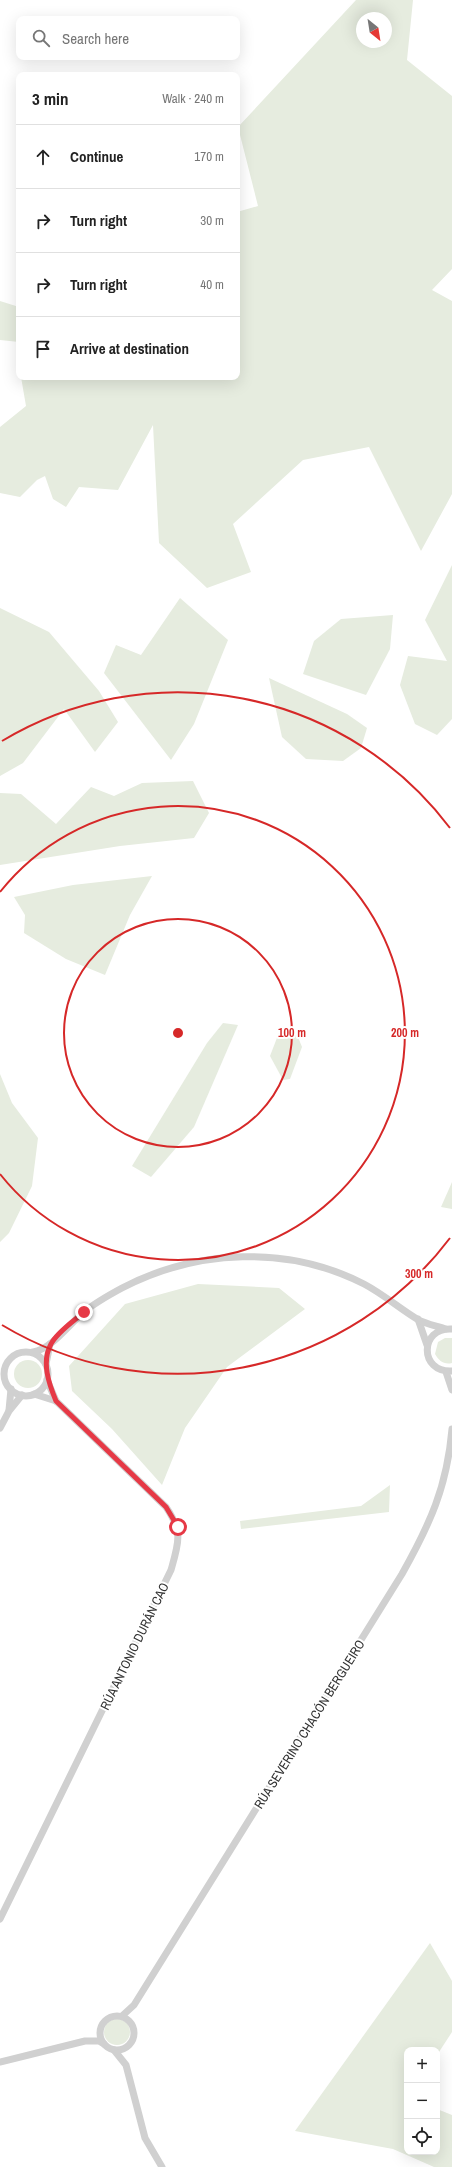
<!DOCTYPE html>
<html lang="en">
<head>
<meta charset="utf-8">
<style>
	body { margin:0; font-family:"Archivo Narrow",sans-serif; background:#f6f6f6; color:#222 }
	.controls { position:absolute; right:12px; bottom:12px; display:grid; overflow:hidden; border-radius:8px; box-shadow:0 4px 16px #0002 }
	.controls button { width:36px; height:36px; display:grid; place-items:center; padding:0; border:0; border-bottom:1px solid #e0e0e0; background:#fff; color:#222; font:20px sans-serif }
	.compass { position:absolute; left:356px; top:12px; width:36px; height:36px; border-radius:50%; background:#fff; box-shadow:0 4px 16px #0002; rotate:150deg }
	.stop { position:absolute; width:12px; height:12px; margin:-9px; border:3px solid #e63946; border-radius:50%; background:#fff }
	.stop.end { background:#e63946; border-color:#fff; box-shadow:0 1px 4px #0008 }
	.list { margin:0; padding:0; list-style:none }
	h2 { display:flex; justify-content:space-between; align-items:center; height:52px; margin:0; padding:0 16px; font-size:17px }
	h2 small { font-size:13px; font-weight:400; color:#767676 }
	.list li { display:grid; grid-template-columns:26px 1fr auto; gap:12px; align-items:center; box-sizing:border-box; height:64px; padding:0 16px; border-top:1px solid #e0e0e0 }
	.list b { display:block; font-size:15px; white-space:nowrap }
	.list em { font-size:13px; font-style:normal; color:#767676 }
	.icon { flex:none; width:22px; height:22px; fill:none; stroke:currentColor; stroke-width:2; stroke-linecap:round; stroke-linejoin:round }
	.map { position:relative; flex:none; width:452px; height:2167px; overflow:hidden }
	.search { position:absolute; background:#fff; box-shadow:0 4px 16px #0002; left:16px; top:16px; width:224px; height:44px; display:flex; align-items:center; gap:10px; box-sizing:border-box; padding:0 14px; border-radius:8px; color:#767676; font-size:15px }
	.panel { position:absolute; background:#fff; box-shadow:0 4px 16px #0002; left:16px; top:72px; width:224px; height:308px; border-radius:8px }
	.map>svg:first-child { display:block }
</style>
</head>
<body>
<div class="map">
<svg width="452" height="2167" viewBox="0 0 452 2167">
	<rect width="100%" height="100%" fill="#fff"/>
	<g fill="#e6ecdf" fill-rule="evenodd">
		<path d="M356,0H413L407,60L452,96V269L432,290L452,301V494L421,551L369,447L303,460L233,524L251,572L207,588L159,543L153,425L118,490L79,487L66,507L53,499L45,476L37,480L20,497L0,493V427L26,406L21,377H237V212L258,206L238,127ZM362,18H386V42H362Z"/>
		<polygon points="0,301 19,307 19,342 0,340"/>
		<polygon points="452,565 452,719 437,735 415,724 400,685 408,656 447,661 425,620"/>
		<polygon points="180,598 228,640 194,724 171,760 104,673 116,645 141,655"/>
		<polygon points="0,608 49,632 99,691 118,722 95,752 64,709 23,763 0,776"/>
		<polygon points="393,615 390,649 366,695 303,674 314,641 341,619"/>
		<polygon points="269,678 347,714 367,728 361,748 343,761 306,759 282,737"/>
		<polygon points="193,781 209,813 194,838 120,846 0,865 0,793 21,794 56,824 91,787 114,796 142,783"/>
		<polygon points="152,876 130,915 105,975 66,959 24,933 25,915 14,897 73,885"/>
		<polygon points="223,1023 238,1025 194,1127 151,1177 132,1166 207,1043"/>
		<polygon points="294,1027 302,1047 290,1079 283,1080 270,1056 280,1030"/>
		<polygon points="0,1074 12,1103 38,1138 32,1186 9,1233 0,1242"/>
		<polygon points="452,1182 452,1209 441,1207"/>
		<polygon points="198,1284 279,1288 305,1309 227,1367 185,1428 162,1485 112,1429 72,1391 69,1366 125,1304"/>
		<path d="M445,1338H452V1363C444,1365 439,1361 435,1354L438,1342Z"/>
		<circle cx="28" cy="1374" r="14"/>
		<polygon points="390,1485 389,1512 241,1529 240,1521 361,1506"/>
		<polygon points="430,1943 452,1981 452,2032 437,2055 437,2050 407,2050 407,2152 437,2152 437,2109 452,2115 452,2167 434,2167 393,2149 295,2131"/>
		<circle cx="117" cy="2032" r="13"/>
	</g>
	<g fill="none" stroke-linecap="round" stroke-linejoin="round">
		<g stroke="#d0d0d0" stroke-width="7">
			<polyline points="418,1319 427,1345"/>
			<path d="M452,1329C419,1327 419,1373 452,1371"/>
			<path d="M33,1352C52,1349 69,1324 84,1312C96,1302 109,1295 122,1288C197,1249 288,1245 364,1284C383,1294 399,1308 417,1319C425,1324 437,1326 446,1329"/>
			<circle cx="26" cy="1374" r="22"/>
			<polyline points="46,1364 50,1344"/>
			<polyline points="446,1372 452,1390"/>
			<polyline points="47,1380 56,1401"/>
			<polyline points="9,1410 11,1389"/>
			<polyline points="0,1428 9,1411 22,1395"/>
			<path d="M0,1919L171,1570C179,1542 183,1532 166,1507L56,1401L34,1394"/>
			<path d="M122,2016L134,2005L402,1574C430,1524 447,1487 452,1429"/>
			<circle cx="117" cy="2033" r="17"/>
			<polyline points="114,2050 126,2065 145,2138 162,2167"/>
			<polyline points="0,2062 85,2041 99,2041 104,2044"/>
		</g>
	</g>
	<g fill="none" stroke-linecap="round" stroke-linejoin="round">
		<path stroke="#e63946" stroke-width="5" d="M84,1312C74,1321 57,1332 51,1344C41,1362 49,1384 56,1401L166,1507L178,1527"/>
	</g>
	<g fill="none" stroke="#d62828" stroke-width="2">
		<circle cx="178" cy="1033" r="114"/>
		<path d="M0 892A227 227 0 1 1 0 1174"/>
		<path d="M450 1238A341 341 0 0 1 2 1325M2 741A341 341 0 0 1 450 828"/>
	</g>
	<g text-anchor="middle" stroke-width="4" stroke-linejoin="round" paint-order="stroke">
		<g font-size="13" fill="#333" stroke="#fff">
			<text transform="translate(134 1646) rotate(-64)" y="5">RÚA ANTONIO DURÁN CAO</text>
			<text transform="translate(309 1724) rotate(-58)" y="5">RÚA SEVERINO CHACÓN BERGUEIRO</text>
		</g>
	</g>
	<circle cx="178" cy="1033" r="6" fill="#d62828" stroke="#fff" stroke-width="2"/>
	<g font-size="12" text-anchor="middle" font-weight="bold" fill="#d62828" stroke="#fff" stroke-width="4" stroke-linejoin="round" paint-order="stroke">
		<text x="292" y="1037">100 m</text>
		<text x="405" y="1037">200 m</text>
		<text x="419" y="1278">300 m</text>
	</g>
</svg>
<div class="controls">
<button>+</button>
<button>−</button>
<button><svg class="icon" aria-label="locate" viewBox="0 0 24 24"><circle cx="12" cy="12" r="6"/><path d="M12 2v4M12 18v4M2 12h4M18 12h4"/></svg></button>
</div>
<svg class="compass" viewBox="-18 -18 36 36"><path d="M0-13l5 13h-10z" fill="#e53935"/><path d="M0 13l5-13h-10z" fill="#767676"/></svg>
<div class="stop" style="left:178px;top:1527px"></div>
<div class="stop end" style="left:84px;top:1312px"></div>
<div class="search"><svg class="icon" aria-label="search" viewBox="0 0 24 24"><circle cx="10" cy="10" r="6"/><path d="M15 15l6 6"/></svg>Search here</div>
<section class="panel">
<h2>3 min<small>Walk · 240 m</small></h2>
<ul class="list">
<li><svg class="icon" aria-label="ahead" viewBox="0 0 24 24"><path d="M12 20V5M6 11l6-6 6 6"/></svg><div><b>Continue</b></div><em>170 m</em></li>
<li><svg class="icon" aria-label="right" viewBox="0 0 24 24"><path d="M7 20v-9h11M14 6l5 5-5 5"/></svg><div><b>Turn right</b></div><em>30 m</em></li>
<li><svg class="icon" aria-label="right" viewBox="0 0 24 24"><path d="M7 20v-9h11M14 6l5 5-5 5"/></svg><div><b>Turn right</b></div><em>40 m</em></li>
<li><svg class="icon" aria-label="arrive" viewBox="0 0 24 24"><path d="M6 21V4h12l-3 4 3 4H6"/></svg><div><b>Arrive at destination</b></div></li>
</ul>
</section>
</div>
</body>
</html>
